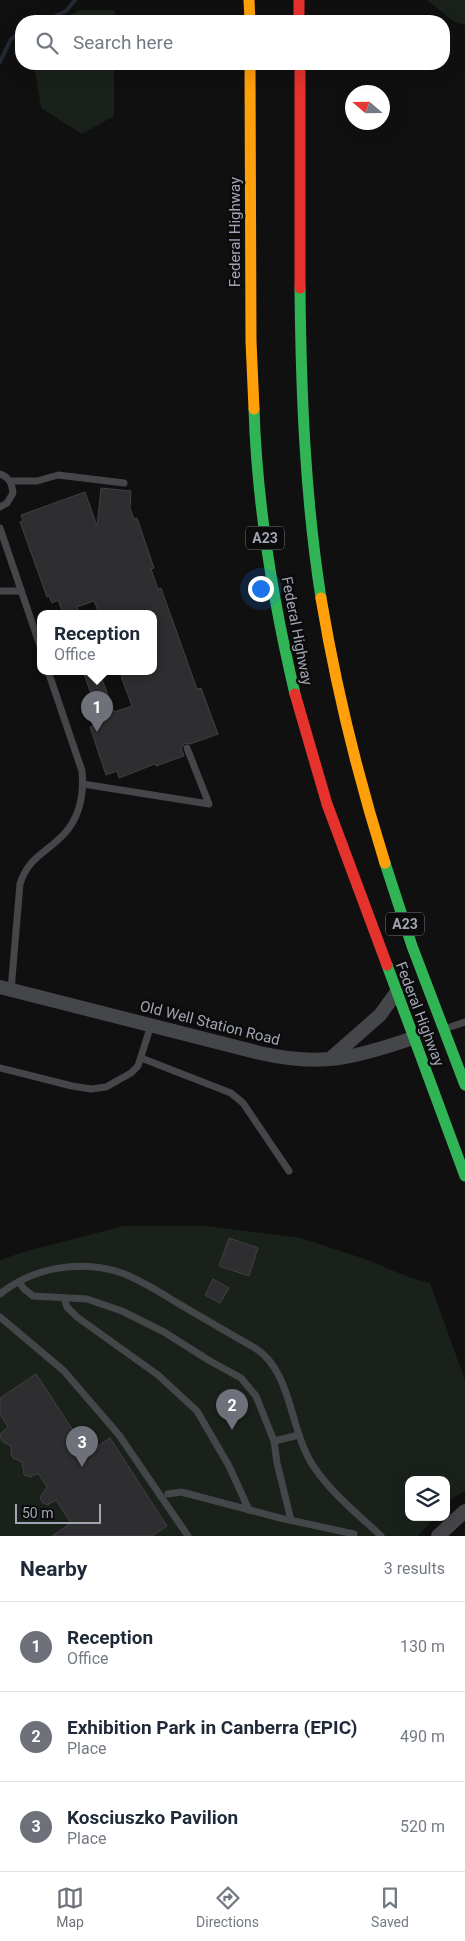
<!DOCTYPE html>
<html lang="en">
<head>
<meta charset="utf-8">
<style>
	body { margin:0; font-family:Roboto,sans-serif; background:#f6f6f7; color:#1f2937 }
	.controls { position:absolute; right:15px; bottom:15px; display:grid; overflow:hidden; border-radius:10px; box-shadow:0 5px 20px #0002 }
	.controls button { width:45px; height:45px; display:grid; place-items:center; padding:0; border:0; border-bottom:1px solid #e0e1e3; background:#fff; color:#1f2937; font:25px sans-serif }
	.compass { position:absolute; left:345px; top:85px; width:45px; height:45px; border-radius:50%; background:#fff; box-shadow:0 5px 20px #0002; rotate:290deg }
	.scale { position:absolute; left:15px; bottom:12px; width:86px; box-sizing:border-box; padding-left:5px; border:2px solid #a1a4b2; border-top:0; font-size:14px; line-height:18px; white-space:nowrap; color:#a1a4b2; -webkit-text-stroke:4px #0b0b0c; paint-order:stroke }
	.you { position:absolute; left:260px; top:588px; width:18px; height:18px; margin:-12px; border:4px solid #fff; border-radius:50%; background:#1a73e8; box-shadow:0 0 0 8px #1a73e833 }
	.badge { display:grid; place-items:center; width:32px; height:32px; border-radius:50%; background:#6e707a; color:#fff; font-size:16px; font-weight:700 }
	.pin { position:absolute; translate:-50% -41px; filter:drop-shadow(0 1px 2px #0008) }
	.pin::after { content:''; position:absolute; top:26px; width:18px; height:15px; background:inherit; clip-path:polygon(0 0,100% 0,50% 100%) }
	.popup { position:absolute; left:37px; top:610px; width:120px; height:65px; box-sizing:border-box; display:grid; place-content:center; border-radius:10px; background:#fff; filter:drop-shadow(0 1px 4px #0005); font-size:16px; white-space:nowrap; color:#747a83 }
	.popup b { font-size:19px; color:#1f2937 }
	.popup::after { content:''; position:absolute; left:50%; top:100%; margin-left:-10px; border:10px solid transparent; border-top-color:#fff }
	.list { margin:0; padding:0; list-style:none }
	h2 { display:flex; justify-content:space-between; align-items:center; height:65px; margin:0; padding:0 20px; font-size:21px }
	h2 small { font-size:16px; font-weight:400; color:#747a83 }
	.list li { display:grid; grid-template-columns:32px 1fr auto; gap:15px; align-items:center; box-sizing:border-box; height:90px; padding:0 20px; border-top:1px solid #e0e1e3 }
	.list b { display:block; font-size:19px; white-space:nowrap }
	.list p { margin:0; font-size:16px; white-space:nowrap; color:#747a83 }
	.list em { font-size:16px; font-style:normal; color:#747a83 }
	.icon { flex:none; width:28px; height:28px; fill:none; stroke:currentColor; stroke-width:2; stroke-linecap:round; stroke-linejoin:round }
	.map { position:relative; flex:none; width:465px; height:1536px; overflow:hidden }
	.search { position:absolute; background:#fff; box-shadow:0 5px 20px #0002; left:15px; right:15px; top:15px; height:55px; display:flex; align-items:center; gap:12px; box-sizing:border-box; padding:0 18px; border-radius:20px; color:#747a83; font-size:19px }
	.sheet { height:335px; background:#fff }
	nav { display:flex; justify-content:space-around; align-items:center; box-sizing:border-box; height:70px; border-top:1px solid #e0e1e3; background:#fff; font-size:14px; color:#747a83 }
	nav a { display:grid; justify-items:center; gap:2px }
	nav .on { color:#6e707a }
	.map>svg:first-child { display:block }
</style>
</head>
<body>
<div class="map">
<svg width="465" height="1536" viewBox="0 0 465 1536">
	<rect width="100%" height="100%" fill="#101011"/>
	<g fill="#1a211b">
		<polygon points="427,0 465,0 465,25 453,21"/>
		<polygon points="80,10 115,10 115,21 57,21"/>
		<polygon points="34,64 114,64 114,116 82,134 41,108"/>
		<polygon points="124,1226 206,1226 301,1238 368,1260 408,1277 430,1283 465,1380 465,1491 451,1499 446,1505 446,1480 409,1480 409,1517 435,1517 418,1536 0,1536 0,1260 27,1251"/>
	</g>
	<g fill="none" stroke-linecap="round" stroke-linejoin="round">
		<g stroke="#242a32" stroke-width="4">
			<polyline points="45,21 66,11 75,0"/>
			<polyline points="0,62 11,39 21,33"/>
		</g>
	</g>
	<g fill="#2e2e30" stroke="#404044">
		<polygon points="101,488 131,491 130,508 134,519 137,518 154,568 151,569 158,589 161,588 197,689 201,688 218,734 190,744 185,743 181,748 184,756 156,766 155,764 119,778 117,771 106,775 90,727 101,723 83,671 99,671 114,712 132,706 121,676 128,674 127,671 153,671 153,613 99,613 94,601 77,607 79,613 63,613 58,600 52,603 49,596 47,597 20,522 23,521 21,515 85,492 97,526"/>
		<polygon points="229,1238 258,1248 249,1276 219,1266"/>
		<polygon points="213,1279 229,1288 220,1303 205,1295"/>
		<polygon points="36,1374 88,1453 110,1438 167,1526 152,1536 52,1536 71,1523 56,1500 47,1505 42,1502 40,1497 47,1487 38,1473 30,1477 24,1475 22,1462 13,1458 11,1454 11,1446 3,1442 0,1437 1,1433 8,1427 0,1414 0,1398"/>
	</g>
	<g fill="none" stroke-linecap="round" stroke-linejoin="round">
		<g stroke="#454649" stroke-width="7">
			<path d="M0,474C9,477 12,483 13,493L7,503L0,507"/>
			<polyline points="11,481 37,481 58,475 124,483"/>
			<polyline points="0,528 41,649"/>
			<polyline points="0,591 21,591"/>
			<polyline points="83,784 209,804 187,748"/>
			<path d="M11,990L20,884C28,857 48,852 65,833C80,816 84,793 82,771L48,671"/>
			<polyline points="447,1028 465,1022"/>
			<polyline points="141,1058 231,1093 243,1103 289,1171"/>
			<polyline points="0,1068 72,1086 91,1089 106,1087 131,1073 138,1066 151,1025"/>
			<polyline points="19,1282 24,1289 33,1296 87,1299 122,1311 164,1332 210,1361 241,1378 256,1396 274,1441 277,1463 291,1520"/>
			<path d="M0,1294C34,1267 81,1259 122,1273C143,1281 161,1293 179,1304C205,1319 230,1334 255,1348C293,1372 289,1431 314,1467C332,1494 358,1514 381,1536"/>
			<polyline points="64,1298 67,1307 77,1317 158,1375 197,1411 229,1466 249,1510"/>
			<polyline points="0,1317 64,1371 119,1435 188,1536"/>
			<polyline points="274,1441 299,1435"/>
			<polyline points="168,1494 181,1492 280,1518 354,1534"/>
		</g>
		<g stroke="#454649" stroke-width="14">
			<path d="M0,987L260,1053C321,1067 355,1058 413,1038"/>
			<polyline points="330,1059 380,1015 396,993"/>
			<polyline points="438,1536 465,1511"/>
		</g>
		<g stroke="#30b455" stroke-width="11">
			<path d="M300,288C301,392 305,496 321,598"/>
			<path d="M254,409C257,505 273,601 295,694"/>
			<polyline points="385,863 412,946 465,1085"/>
			<polyline points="387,965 465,1176"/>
		</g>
		<g stroke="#ff9f0a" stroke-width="11">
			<polyline points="249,0 250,21"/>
			<polyline points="250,64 251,341 254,409"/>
			<path d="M321,598C336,688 358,777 385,863"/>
		</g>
		<g stroke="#e5322d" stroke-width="11">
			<polyline points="299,0 299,21"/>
			<polyline points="300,64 300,288"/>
			<polyline points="295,694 327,804 387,965"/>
		</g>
	</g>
	<g text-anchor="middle" stroke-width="5" stroke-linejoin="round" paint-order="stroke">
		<g fill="#0b0b0c" stroke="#747680" stroke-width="1">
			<rect x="246" y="526.5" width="38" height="23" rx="4"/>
			<rect x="386" y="912.5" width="38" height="23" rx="4"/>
		</g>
		<g font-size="14" font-weight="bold" fill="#a1a4b2">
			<text x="265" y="543">A23</text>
			<text x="405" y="929">A23</text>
		</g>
		<g font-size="15" fill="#a1a4b2" stroke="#0b0b0c">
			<text transform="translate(235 232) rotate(-90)" y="5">Federal Highway</text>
			<text transform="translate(297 631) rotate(79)" y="5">Federal Highway</text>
			<text transform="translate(420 1014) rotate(69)" y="5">Federal Highway</text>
			<text transform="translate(210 1023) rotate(14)" y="5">Old Well Station Road</text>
		</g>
	</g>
</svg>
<div class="controls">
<button><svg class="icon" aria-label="layers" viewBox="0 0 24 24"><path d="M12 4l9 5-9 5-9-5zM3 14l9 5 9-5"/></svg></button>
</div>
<svg class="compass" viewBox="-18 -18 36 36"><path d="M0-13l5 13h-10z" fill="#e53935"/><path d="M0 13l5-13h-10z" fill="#747a83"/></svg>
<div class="scale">50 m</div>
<div class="you"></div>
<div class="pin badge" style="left:97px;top:732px">1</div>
<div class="popup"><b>Reception</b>Office</div>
<div class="pin badge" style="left:232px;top:1430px">2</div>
<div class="pin badge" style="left:82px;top:1467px">3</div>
<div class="search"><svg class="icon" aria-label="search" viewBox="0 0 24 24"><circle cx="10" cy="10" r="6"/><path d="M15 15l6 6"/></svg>Search here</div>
</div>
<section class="sheet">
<h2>Nearby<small>3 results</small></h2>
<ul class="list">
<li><span class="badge">1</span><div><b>Reception</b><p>Office</p></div><em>130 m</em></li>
<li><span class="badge">2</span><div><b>Exhibition Park in Canberra (EPIC)</b><p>Place</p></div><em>490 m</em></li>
<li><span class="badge">3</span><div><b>Kosciuszko Pavilion</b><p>Place</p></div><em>520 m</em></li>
</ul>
</section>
<nav>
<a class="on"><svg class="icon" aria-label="map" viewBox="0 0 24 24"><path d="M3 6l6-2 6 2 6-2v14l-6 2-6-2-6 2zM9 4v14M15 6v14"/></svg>Map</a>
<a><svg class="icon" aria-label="directions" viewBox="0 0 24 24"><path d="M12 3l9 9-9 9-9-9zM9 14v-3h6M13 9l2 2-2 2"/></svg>Directions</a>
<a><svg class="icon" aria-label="saved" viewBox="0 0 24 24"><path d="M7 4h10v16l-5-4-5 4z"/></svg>Saved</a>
</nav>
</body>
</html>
